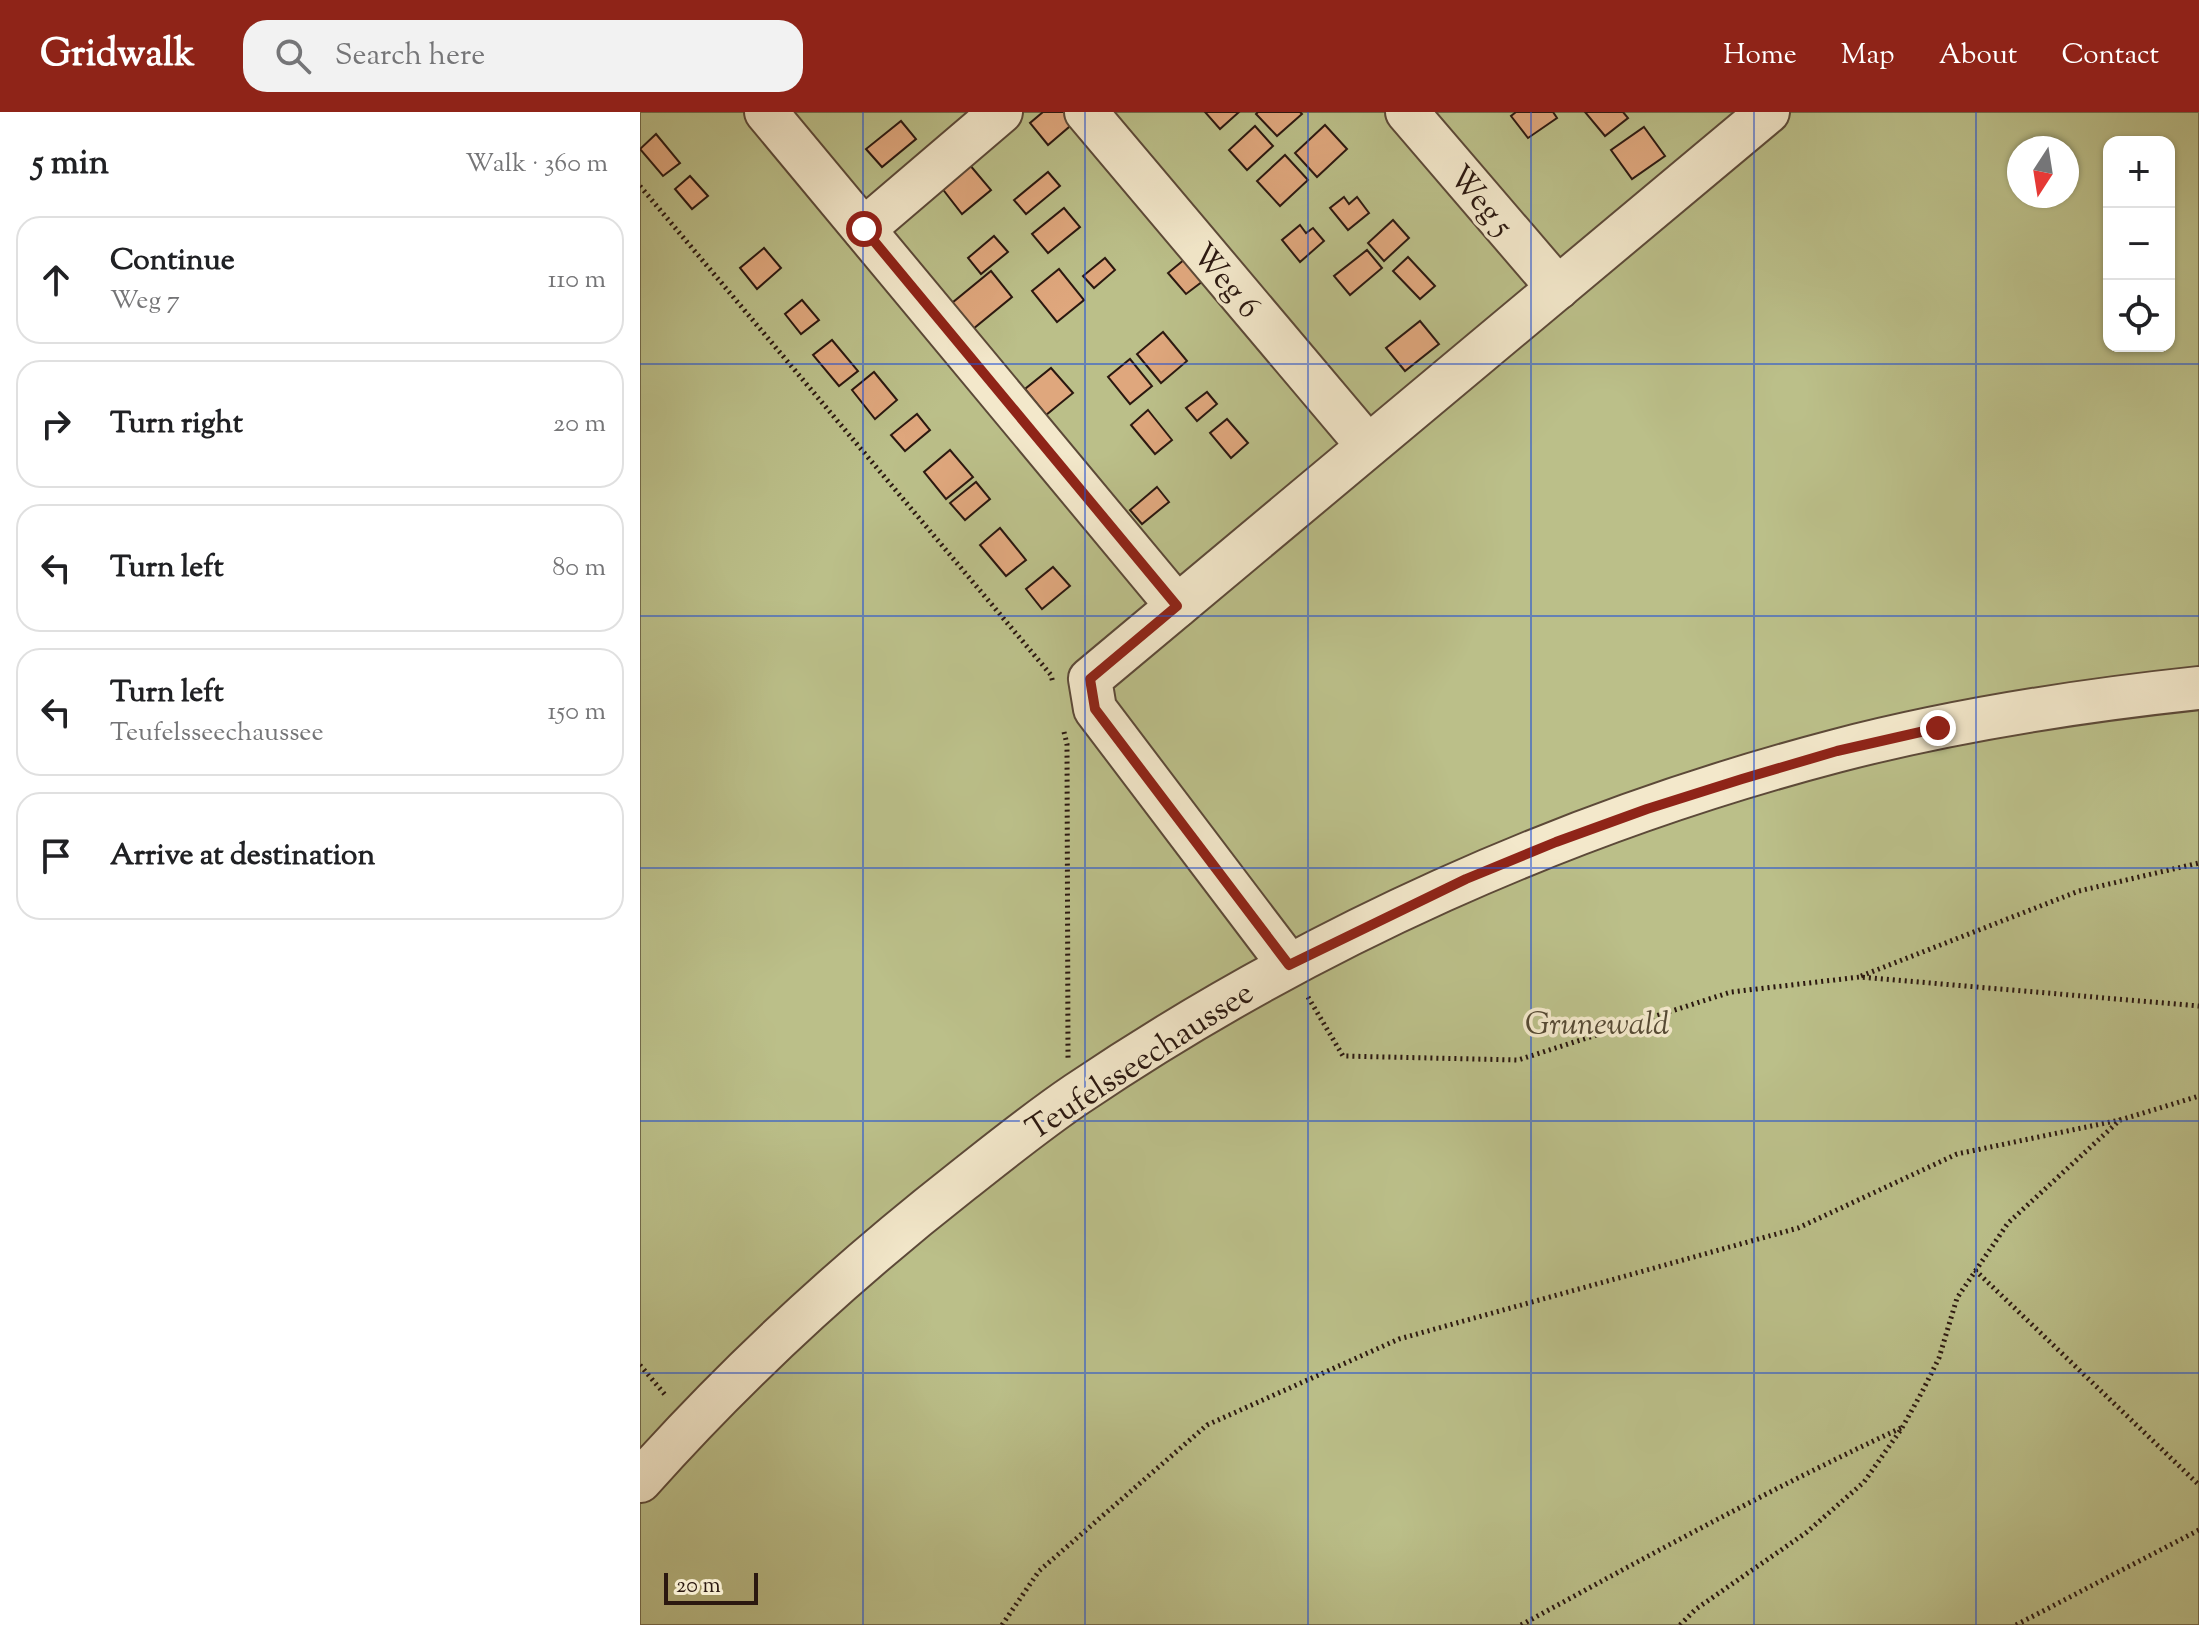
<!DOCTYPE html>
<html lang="en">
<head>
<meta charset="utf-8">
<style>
	body { margin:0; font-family:"Sorts Mill Goudy",serif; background:#f2f2f2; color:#202124 }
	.controls { position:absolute; right:24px; top:24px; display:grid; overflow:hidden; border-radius:16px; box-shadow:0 2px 6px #0004 }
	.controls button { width:72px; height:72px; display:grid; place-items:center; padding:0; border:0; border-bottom:2px solid #e0e0e0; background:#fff; color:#202124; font:40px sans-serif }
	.compass { position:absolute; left:1367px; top:24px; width:72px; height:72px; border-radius:50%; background:#fff; box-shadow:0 2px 6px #0004; rotate:192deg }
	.scale { position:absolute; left:24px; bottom:20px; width:94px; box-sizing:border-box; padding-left:8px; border:4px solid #2b1810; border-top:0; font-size:22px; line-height:28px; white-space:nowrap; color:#2b1810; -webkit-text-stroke:6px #f3e8cb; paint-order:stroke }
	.stop { position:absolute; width:24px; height:24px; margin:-18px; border:6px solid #8f2418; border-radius:50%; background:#fff }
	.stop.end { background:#8f2418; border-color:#fff; box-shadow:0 2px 8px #0008 }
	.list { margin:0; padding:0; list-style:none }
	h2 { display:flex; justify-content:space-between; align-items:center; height:104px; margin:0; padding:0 32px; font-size:34px }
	h2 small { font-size:26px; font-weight:400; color:#757577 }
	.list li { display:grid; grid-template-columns:52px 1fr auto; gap:24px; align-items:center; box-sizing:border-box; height:128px; margin:0 16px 16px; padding:0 16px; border:2px solid #e0e0e0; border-radius:24px }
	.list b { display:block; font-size:30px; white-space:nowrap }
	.list p { margin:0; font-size:26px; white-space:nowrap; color:#757577 }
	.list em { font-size:26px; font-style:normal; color:#757577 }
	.icon { flex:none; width:44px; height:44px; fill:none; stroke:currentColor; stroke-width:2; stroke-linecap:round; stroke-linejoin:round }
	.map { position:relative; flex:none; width:1559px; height:1513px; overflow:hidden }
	header { display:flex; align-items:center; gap:48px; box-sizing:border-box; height:112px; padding:0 40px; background:#8f2418; color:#fff }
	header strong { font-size:38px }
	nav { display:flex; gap:44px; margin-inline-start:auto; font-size:28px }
	.search { width:560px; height:72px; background:#f2f2f2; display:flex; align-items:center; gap:20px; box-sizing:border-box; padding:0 28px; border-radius:24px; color:#757577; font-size:30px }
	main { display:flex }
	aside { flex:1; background:#fff }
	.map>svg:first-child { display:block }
</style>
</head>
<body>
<header>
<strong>Gridwalk</strong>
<div class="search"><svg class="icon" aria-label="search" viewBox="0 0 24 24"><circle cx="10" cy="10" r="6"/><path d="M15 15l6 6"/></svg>Search here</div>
<nav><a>Home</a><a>Map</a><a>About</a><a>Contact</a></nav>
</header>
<main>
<aside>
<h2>5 min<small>Walk · 360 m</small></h2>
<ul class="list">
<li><svg class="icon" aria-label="ahead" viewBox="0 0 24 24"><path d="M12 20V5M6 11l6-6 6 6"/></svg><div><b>Continue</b><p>Weg 7</p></div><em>110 m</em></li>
<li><svg class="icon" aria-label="right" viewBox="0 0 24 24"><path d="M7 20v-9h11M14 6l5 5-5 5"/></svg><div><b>Turn right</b></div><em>20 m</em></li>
<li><svg class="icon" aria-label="left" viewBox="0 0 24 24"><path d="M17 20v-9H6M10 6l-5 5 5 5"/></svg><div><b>Turn left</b></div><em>80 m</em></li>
<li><svg class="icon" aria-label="left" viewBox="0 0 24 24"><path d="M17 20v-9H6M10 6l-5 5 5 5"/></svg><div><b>Turn left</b><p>Teufelsseechaussee</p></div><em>150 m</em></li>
<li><svg class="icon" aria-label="arrive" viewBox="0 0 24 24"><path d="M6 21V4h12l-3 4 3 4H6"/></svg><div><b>Arrive at destination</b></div></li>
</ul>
</aside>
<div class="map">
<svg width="1559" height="1513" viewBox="0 0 1559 1513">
	<rect width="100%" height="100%" fill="#eddcaf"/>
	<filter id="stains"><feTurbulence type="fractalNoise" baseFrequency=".0025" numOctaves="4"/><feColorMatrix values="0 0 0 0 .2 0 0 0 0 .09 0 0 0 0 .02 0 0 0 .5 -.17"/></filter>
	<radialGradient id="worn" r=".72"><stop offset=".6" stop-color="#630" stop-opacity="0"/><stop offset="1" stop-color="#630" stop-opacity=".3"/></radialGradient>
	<path fill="#bbbf89" stroke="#736c4c" stroke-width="2" fill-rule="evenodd" d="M0,0H1559V1513H0ZM1469,30H1529V234H1469ZM1379,36H1427V84H1379Z"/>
	<g fill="#dfa77d" stroke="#2b1810" stroke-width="2">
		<polygon points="403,0 429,0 436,9 408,33 390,11"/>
		<polygon points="565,0 599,0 580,17"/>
		<polygon points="618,0 660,0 662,2 637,24 616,2"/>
		<polygon points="876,0 913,0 917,6 888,26 871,4"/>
		<polygon points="945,0 983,0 988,6 965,24"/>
		<polygon points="261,9 276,27 242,55 226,37"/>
		<polygon points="685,13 707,37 677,65 655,41"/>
		<polygon points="615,14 633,34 607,58 589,38"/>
		<polygon points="1004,15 1025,44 992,67 971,38"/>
		<polygon points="16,22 40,51 23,64 0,37"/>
		<polygon points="645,43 668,68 640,94 617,69"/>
		<polygon points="329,52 351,78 322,102 301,75"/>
		<polygon points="408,60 420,74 386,102 374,88"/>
		<polygon points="50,64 68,84 52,97 35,77"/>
		<polygon points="704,85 709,92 717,85 729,101 708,118 690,96"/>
		<polygon points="424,96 440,115 408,141 392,122"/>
		<polygon points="753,108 769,126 744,149 728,131"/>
		<polygon points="660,113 666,121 673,116 684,129 660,150 642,128"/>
		<polygon points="354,124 368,140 341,162 328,146"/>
		<polygon points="124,136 141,156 117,177 100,156"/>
		<polygon points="727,138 742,156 710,183 694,164"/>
		<polygon points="768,145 795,174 780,187 753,159"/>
		<polygon points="465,146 475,158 454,176 443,164"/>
		<polygon points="545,147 563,169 546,182 528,161"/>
		<polygon points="419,157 444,188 417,210 392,179"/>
		<polygon points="351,159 372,185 333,217 312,191"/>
		<polygon points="162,188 179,208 161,222 145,202"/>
		<polygon points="780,209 799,232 765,259 746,236"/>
		<polygon points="523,220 547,249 521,271 497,242"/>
		<polygon points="192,228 218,259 199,274 173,243"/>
		<polygon points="490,247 512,274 490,292 468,265"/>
		<polygon points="411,256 433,281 406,303 385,277"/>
		<polygon points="234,260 257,288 235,307 212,278"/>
		<polygon points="567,280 577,292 557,309 546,296"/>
		<polygon points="508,298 532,328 515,342 491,313"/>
		<polygon points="277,302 290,318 265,339 251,323"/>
		<polygon points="587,307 608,331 591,346 570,321"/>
		<polygon points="310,338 333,365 306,387 284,360"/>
		<polygon points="336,370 350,387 325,408 310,391"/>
		<polygon points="517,375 529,390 502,412 490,398"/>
		<polygon points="360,416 386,448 366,464 340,433"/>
		<polygon points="413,455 430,474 402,497 386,477"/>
	</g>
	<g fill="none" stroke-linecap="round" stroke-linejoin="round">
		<g stroke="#5c4938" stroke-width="46">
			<g id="minor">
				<polyline points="126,0 537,494"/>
				<polyline points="446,0 728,334"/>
				<polyline points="767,0 918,176"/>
				<polyline points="224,117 361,0"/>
				<polyline points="649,853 455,597 450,567 1128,0"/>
				<path d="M0,1369C98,1259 206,1160 322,1069C360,1039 397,1009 437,982C668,826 926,710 1196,639C1314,608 1437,589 1559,576"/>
			</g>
		</g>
		<g stroke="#2b1810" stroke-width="5" stroke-dasharray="2 4" stroke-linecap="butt">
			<polyline points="0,74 411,563 413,571"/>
			<polyline points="424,620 427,632 428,946"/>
			<polyline points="1221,864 1439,779 1559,751"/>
			<polyline points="668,885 703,944 878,948 1091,880 1220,865 1559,894"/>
			<polyline points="1335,1158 1559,1373"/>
			<polyline points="0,1253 27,1285"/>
			<polyline points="362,1513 399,1459 567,1313 759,1227 1158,1116 1317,1042 1480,1008"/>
			<path d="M881,1513C1006,1445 1132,1376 1261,1316"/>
			<polyline points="1040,1513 1056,1497 1167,1420 1224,1370 1262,1316 1282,1280 1299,1246 1317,1186 1368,1111 1480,1008 1559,984"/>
			<polyline points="1376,1513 1559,1418"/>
		</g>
		<use href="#minor" stroke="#f3e8cb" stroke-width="42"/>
	</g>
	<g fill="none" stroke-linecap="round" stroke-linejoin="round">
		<polyline stroke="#8f2418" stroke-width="10" points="224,117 537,494 450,567 455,597 649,853 826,767 916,730 1007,697 1102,667 1197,639 1298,616"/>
	</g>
	<path fill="none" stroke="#1d4ed8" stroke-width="2" stroke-opacity="0.55" d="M223,0V1513M445,0V1513M668,0V1513M891,0V1513M1114,0V1513M1336,0V1513M0,252H1559M0,504H1559M0,756H1559M0,1009H1559M0,1261H1559"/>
	<g text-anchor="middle" stroke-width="7" stroke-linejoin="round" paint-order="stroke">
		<g font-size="32" fill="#2b1810" stroke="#f3e8cb">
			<text transform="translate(842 88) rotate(50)" y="11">Weg 5</text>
			<text transform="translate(587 168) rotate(50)" y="11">Weg 6</text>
			<text transform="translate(499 948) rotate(-33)" y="11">Teufelsseechaussee</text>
		</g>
		<g font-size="32" font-style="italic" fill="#564a34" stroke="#f3e8cb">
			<text x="957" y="922">Grunewald</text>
		</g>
	</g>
	<rect width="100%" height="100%" filter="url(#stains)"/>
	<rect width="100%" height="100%" fill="url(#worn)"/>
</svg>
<div class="controls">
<button>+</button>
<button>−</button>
<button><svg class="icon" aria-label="locate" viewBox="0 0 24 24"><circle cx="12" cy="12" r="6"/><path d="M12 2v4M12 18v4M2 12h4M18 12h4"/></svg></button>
</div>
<svg class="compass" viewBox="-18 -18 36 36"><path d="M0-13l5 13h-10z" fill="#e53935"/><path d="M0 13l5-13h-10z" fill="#757577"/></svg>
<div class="scale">20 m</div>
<div class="stop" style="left:224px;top:117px"></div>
<div class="stop end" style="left:1298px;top:616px"></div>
</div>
</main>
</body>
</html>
